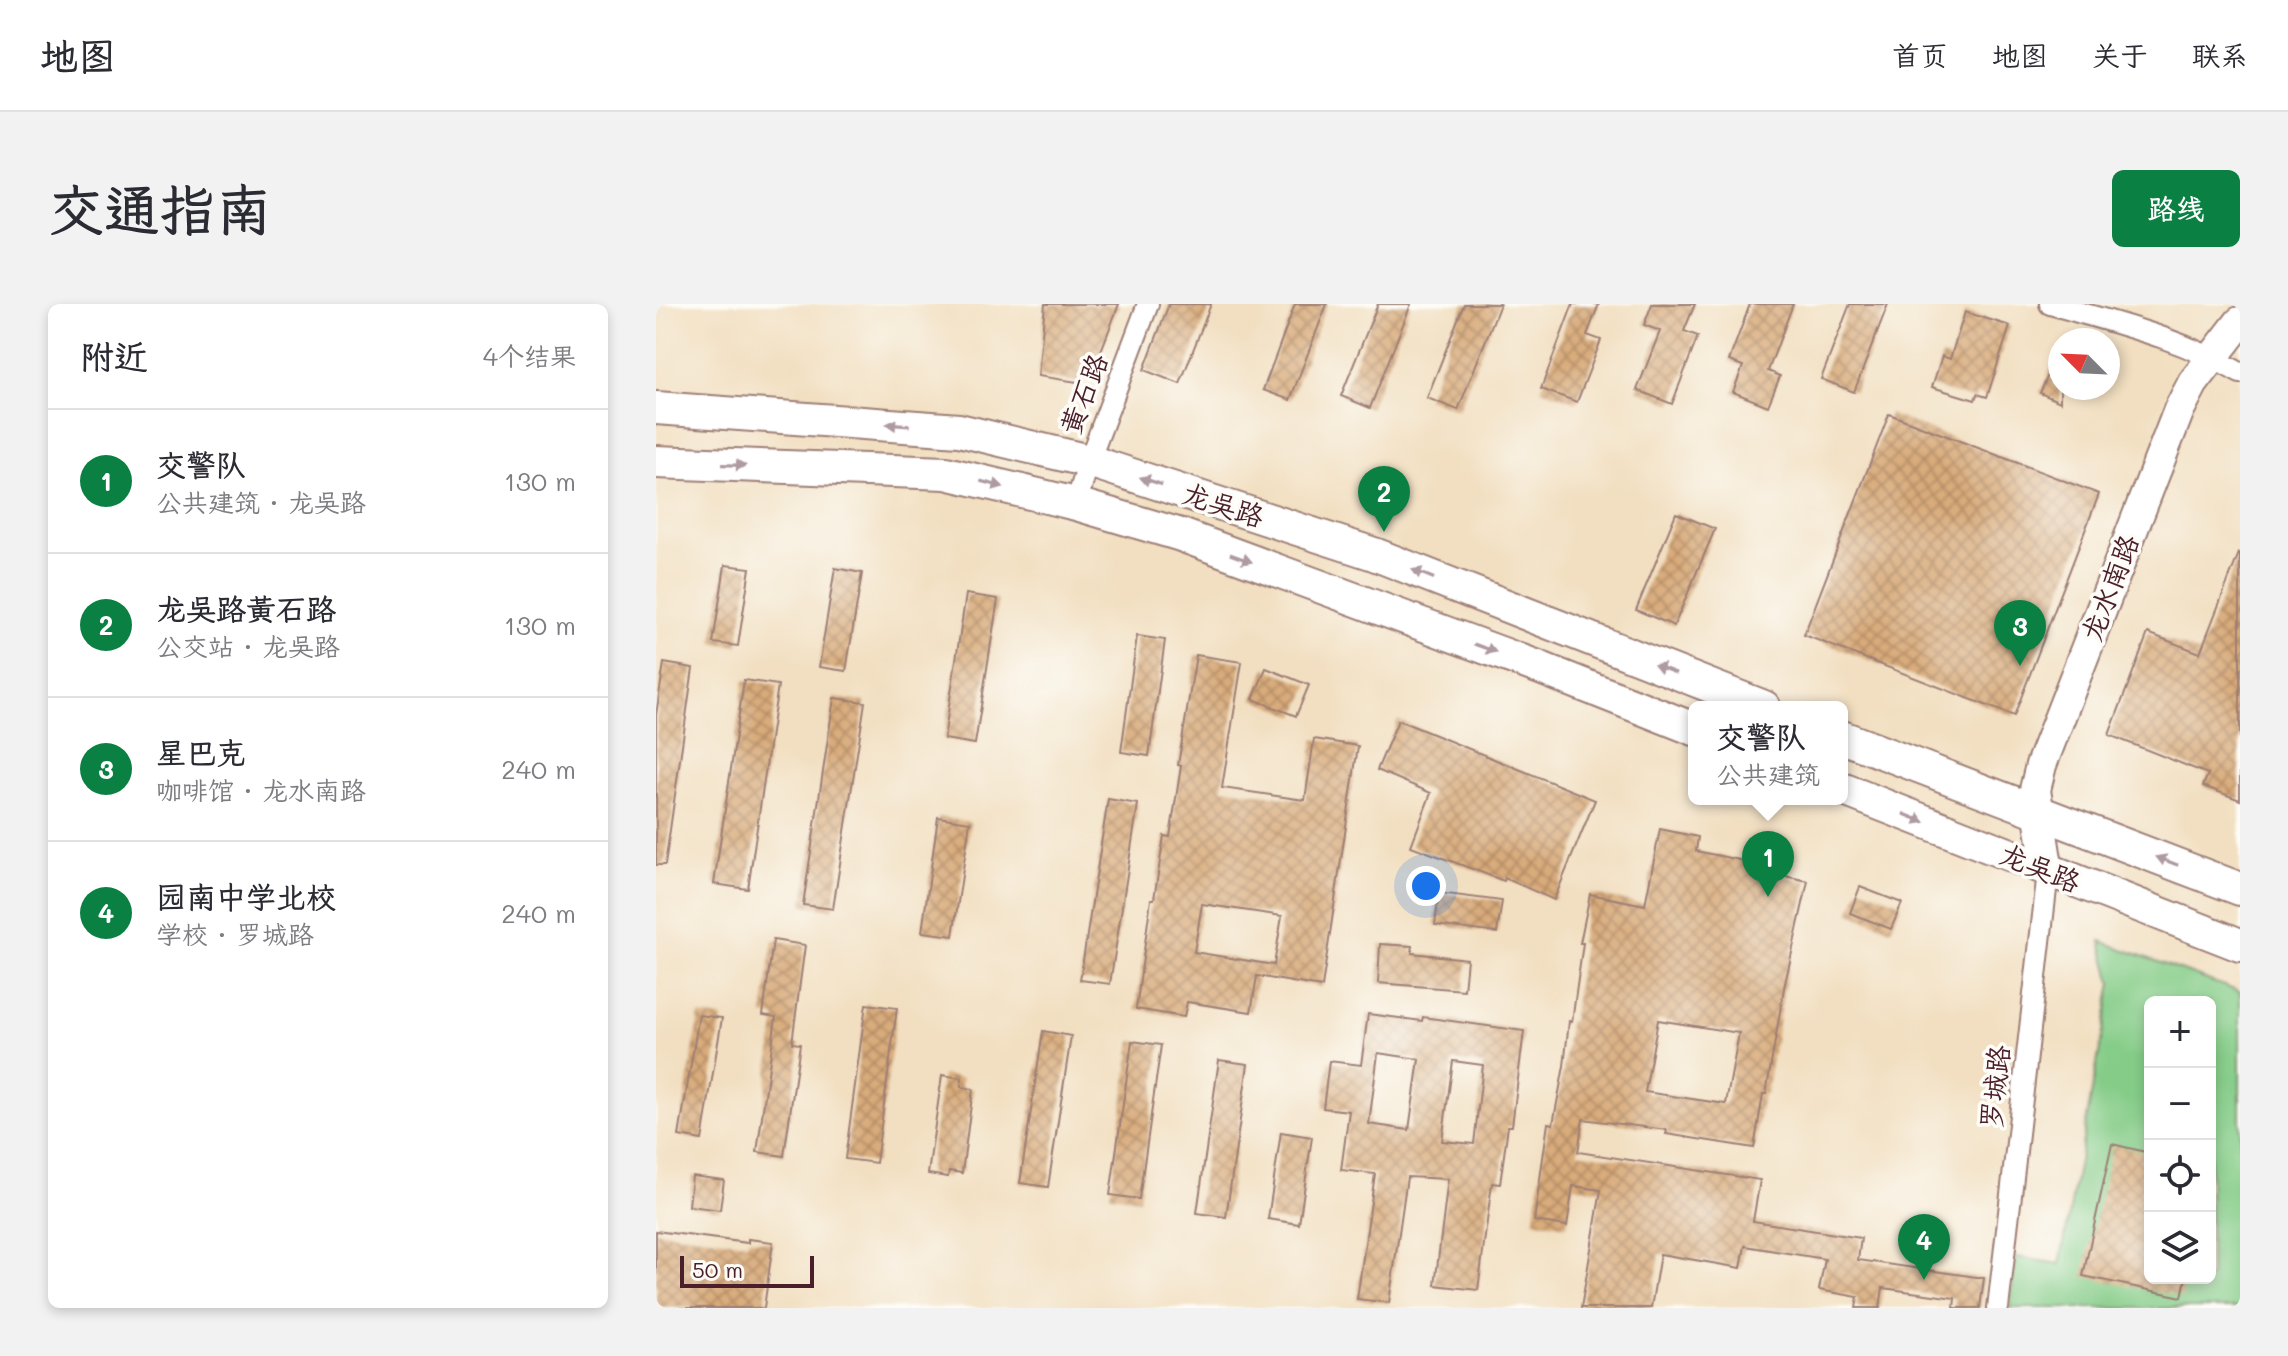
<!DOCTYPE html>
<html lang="zh">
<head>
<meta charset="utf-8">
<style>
	body { margin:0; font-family:Mali,"LXGW WenKai TC",sans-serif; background:#f2f2f3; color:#2b2b33 }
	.controls { position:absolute; right:24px; bottom:24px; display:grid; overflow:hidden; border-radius:12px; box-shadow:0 4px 12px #0003 }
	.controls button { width:72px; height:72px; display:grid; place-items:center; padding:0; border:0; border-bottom:2px solid #e1e1e2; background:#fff; color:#2b2b33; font:40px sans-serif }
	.compass { position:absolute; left:1392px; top:24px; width:72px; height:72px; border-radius:50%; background:#fff; box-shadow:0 4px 12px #0003; rotate:294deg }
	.scale { position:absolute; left:24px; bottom:20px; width:134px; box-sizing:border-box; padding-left:8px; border:4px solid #4a1f2b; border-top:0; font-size:22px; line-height:28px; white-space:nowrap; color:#4a1f2b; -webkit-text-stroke:6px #fdfcf7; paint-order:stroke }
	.you { position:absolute; left:770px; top:582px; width:28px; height:28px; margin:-20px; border:6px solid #fff; border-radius:50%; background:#1a73e8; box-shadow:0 0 0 12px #1a73e833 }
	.badge { display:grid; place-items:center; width:52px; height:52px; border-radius:50%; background:#0b8043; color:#fff; font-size:26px; font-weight:700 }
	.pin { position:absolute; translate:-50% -66px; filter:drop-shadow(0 2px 4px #0008) }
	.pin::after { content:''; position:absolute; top:42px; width:28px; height:24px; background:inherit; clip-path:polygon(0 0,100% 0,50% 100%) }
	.popup { position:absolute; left:1032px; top:397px; width:160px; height:104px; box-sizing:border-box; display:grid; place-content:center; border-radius:12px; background:#fff; filter:drop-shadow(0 2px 6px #0005); font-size:26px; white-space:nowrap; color:#7c7c81 }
	.popup b { font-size:30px; color:#2b2b33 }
	.popup::after { content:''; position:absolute; left:50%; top:100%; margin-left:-16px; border:16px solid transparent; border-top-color:#fff }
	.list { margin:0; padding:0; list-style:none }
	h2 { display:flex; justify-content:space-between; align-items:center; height:104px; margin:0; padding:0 32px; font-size:34px }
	h2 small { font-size:26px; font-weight:400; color:#7c7c81 }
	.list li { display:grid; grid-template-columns:52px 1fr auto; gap:24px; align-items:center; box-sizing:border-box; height:144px; padding:0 32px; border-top:2px solid #e1e1e2 }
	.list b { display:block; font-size:30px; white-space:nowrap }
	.list p { margin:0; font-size:26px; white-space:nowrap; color:#7c7c81 }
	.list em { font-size:26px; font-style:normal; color:#7c7c81 }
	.icon { flex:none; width:44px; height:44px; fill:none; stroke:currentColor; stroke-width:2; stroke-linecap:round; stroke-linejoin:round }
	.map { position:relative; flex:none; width:1584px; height:1004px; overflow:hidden; border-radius:12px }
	header { display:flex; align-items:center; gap:48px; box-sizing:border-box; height:112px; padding:0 40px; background:#fff; border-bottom:2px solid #e1e1e2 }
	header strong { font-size:38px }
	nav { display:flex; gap:44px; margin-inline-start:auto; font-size:28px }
	.intro { display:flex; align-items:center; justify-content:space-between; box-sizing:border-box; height:192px; padding:0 48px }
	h1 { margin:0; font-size:56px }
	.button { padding:20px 36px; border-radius:12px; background:#0b8043; color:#fff; font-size:28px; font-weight:700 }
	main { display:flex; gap:48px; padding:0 48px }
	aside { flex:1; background:#fff; border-radius:12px; box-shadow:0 4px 12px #0003 }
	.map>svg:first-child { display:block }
</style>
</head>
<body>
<header>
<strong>地图</strong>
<nav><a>首页</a><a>地图</a><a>关于</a><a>联系</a></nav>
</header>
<div class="intro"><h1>交通指南</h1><a class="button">路线</a></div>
<main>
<aside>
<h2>附近<small>4个结果</small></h2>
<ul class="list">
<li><span class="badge">1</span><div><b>交警队</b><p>公共建筑 · 龙吴路</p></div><em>130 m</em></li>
<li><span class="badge">2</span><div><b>龙吴路黄石路</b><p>公交站 · 龙吴路</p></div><em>130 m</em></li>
<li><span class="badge">3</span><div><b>星巴克</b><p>咖啡馆 · 龙水南路</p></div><em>240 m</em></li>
<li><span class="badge">4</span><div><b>园南中学北校</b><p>学校 · 罗城路</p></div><em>240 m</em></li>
</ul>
</aside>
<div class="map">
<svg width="1584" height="1004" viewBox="0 0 1584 1004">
	<defs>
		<pattern id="building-cross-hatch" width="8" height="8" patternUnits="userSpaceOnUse" patternTransform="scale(2)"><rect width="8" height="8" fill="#d9ac7b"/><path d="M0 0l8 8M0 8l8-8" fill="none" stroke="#b28b65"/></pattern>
	</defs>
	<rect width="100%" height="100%" fill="#fdfcf7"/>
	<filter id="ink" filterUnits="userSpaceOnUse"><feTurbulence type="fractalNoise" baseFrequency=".0125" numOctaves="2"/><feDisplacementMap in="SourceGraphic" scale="16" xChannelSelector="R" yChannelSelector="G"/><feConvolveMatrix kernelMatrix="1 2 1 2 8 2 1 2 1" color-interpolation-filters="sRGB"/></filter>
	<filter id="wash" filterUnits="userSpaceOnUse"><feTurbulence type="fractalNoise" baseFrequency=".006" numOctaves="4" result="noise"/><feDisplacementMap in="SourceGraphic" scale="32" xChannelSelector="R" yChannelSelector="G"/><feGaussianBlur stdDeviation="1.8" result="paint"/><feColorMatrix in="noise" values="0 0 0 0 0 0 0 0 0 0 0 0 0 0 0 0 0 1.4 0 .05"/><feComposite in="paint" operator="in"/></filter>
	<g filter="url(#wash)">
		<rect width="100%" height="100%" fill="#f2dfc1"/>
		<path fill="#84cc87" stroke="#677659" stroke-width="2" fill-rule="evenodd" d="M1445,637L1584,688V1004H1354L1360,953L1404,960L1456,679ZM1494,698H1554V974H1494Z"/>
		<g id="blocks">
			<g fill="url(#building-cross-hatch)" fill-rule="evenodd">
				<polygon points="389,0 463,0 440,60 434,69 421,78 382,72"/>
				<polygon points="513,0 555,0 524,80 488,66"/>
				<polygon points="639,0 671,0 634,96 607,86"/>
				<polygon points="722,0 755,0 714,104 685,92"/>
				<polygon points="808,0 844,0 802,106 771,94"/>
				<polygon points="917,0 943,0 931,31 945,36 921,98 885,85"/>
				<polygon points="996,0 1039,0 1028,27 1042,32 1016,100 981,86 1004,27 988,21"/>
				<polygon points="1094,0 1137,0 1112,67 1124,72 1112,102 1077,88 1087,62 1073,57"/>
				<polygon points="1194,0 1232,0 1198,88 1165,75"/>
				<polygon points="1309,8 1354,22 1331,93 1321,90 1319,96 1276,83 1286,52 1294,55"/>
				<polygon points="1404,44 1404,98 1384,89"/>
				<polygon points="1233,110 1443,190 1358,412 1148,331"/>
				<polygon points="1020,209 1059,225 1018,322 980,306"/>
				<polygon points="1583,249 1584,249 1584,496 1547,482 1552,470 1453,431 1492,329 1544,349"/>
				<polygon points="69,261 94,264 82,342 57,339"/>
				<polygon points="179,264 206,269 190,367 163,363"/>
				<polygon points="310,290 342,295 319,440 288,435"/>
				<polygon points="481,332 509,336 493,452 465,448"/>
				<path d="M540,351L586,358L566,484L649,496L658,435L702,442L666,683L601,672L595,708L531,698L528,713L480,705L495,595H498L508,532L514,533L525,462L522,461ZM546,600L626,612L618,661L538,648Z"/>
				<polygon points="8,359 37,364 9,561 0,561 0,411"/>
				<polygon points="610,364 653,381 640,412 597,395"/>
				<polygon points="88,376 122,381 92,585 58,580"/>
				<polygon points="178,394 209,398 177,605 147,601"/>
				<polygon points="742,416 939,496 898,596 849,574 848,577 755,542 775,489 721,466"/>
				<polygon points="452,495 482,500 454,680 424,676"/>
				<polygon points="282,513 314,518 297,632 266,628"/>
				<path d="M1004,525L1042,533L1040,547L1098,559L1096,565L1152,577L1128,684L1110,790H1107L1098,844L1010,830L1011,826L927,815L922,848L1104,876L1097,917L1205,934L1202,956L1328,974L1324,1004H1298L1299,994L1227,984L1224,1004H1200L1202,993L1163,986L1169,955L1089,942L1085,964L1004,950L995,1004H925L945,886L917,882L911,922L878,917L892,819L897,820L908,762L913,717L916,718L927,639H924L934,590L989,601ZM1002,716L1083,729L1070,800L989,788Z"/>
				<polygon points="1204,583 1246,599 1235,625 1194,609"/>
				<polygon points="783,589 846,597 841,629 779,621"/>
				<polygon points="117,636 149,641 136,739 144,740 128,852 101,848 120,713 107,711"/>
				<polygon points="724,640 756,642 756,649 811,655 808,686 722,679"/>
				<polygon points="210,700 241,704 220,859 189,855"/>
				<path d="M712,710L766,717L767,713L868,727L856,822H852L844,880L836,879L822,986L779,981L792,875L751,873L733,999L701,995L719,870L685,866L693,807L667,804L673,757L705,761ZM722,749L763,755L753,826L713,820ZM797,757L827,761L818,840L786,837Z"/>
				<polygon points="43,711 66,714 46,836 23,832"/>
				<polygon points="387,727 415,732 392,883 364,879"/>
				<polygon points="476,737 505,741 483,895 454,891"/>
				<polygon points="563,756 592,760 570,913 541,909"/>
				<polygon points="286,771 306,774 305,783 317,785 306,869 293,867 292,873 272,870"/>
				<polygon points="625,828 656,833 643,920 612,915"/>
				<polygon points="1456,840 1494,849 1494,974 1530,974 1526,993 1427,972"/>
				<polygon points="36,872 68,876 64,906 33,902"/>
				<polygon points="0,927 92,939 92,935 117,938 108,1004 0,1004"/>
			</g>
		</g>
	</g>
	<g filter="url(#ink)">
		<use href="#blocks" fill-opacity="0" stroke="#9e7f76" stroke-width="2"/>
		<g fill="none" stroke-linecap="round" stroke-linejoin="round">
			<g stroke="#9e7f76" stroke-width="24">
				<g id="street">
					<path d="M1394,0C1459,19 1525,34 1584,69"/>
					<polyline points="420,200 433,157 492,0"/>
					<polyline points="1342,1004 1392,568"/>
				</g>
			</g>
			<g stroke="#9e7f76" stroke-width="34">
				<polyline id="secondary" points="1392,568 1379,486 1385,461 1523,106 1537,79 1584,18"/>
			</g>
			<g stroke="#9e7f76" stroke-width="36">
				<g id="primary">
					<polyline points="0,104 303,126 433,157 718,250 1108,403"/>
					<polyline points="0,158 290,169 420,200 525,231 882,363 1038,425"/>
					<polyline points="1186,433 1584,585"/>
					<polyline points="1186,485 1584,641"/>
				</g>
			</g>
			<use href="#street" stroke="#fff" stroke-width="20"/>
			<use href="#secondary" stroke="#fff" stroke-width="30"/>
			<use href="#primary" stroke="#fff" stroke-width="32"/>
		</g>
		<defs><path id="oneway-solid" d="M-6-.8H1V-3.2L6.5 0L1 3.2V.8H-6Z" transform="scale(2)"/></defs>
		<g fill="#ae9aa0">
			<use href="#oneway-solid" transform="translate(242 121) rotate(-176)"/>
			<use href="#oneway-solid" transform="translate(78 161) rotate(2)"/>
			<use href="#oneway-solid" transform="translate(495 177) rotate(-162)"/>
			<use href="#oneway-solid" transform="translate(336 180) rotate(14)"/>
			<use href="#oneway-solid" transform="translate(585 254) rotate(20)"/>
			<use href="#oneway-solid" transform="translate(767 270) rotate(-158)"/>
			<use href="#oneway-solid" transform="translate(829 344) rotate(20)"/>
			<use href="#oneway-solid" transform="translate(1009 365) rotate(-159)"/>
			<use href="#oneway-solid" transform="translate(1258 514) rotate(22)"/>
			<use href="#oneway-solid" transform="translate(1511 557) rotate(-159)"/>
		</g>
	</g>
	<g text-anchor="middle" stroke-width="7" stroke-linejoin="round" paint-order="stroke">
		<g font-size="28" fill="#4a1f2b" stroke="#fdfcf7">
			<text transform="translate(428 90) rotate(-69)" y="10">黄石路</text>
			<text transform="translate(567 201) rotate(18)" y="10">龙吴路</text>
			<text transform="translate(1454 284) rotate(-69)" y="10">龙水南路</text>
			<text transform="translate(1384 564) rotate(22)" y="10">龙吴路</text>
			<text transform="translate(1339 783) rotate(-84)" y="10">罗城路</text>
		</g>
	</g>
</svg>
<div class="controls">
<button>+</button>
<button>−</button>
<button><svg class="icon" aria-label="locate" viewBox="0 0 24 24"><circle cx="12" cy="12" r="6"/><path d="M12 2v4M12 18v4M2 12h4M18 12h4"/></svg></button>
<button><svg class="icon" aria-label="layers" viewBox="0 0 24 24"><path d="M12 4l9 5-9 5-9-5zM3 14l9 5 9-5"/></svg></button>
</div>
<svg class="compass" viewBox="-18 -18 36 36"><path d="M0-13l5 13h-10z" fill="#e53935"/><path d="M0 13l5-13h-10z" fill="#7c7c81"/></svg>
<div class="scale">50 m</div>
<div class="you"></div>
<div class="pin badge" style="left:1112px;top:593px">1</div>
<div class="popup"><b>交警队</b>公共建筑</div>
<div class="pin badge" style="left:728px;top:228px">2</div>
<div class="pin badge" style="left:1364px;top:362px">3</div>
<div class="pin badge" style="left:1268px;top:976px">4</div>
</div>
</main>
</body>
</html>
